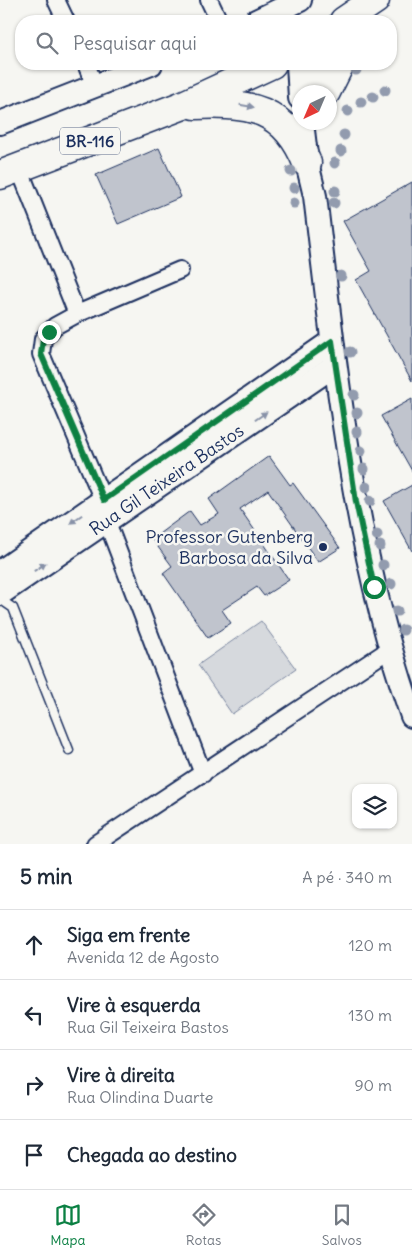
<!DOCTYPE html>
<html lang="pt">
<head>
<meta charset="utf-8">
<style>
	body { margin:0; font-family:Delius,sans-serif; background:#f2f2f3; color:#1f2937 }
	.controls { position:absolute; right:15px; bottom:15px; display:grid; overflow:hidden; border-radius:10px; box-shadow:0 1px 4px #0004 }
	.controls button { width:45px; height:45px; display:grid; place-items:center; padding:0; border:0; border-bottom:1px solid #e0e1e3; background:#fff; color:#1f2937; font:25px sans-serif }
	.compass { position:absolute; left:292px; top:85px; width:45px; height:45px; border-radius:50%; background:#fff; box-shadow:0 1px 4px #0004; rotate:224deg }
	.stop { position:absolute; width:15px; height:15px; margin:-11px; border:4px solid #0b8043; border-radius:50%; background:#fff }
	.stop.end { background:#0b8043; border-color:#fff; box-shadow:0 1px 5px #0008 }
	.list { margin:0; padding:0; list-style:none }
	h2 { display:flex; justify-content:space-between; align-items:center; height:65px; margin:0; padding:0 20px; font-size:21px }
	h2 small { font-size:16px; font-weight:400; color:#747a83 }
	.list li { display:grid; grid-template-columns:32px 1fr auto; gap:15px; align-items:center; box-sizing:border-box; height:70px; padding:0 20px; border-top:1px solid #e0e1e3 }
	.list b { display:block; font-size:19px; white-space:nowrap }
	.list p { margin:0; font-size:16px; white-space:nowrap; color:#747a83 }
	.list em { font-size:16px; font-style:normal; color:#747a83 }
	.icon { flex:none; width:28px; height:28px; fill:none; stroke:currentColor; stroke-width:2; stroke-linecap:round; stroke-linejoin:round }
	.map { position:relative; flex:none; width:412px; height:844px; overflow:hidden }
	.search { position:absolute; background:#fff; box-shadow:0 1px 4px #0004; left:15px; right:15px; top:15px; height:55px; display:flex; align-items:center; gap:12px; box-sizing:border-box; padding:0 18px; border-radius:20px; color:#747a83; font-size:19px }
	.sheet { height:345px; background:#fff }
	nav { display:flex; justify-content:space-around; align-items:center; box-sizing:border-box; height:70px; border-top:1px solid #e0e1e3; background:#fff; font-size:14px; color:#747a83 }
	nav a { display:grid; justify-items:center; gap:2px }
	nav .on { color:#0b8043 }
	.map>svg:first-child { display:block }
</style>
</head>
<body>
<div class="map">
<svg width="412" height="844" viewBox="0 0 412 844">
	<rect width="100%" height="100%" fill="#f6f6f2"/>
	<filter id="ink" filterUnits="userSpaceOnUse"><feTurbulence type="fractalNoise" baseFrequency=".02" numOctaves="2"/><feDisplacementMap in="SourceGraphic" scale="10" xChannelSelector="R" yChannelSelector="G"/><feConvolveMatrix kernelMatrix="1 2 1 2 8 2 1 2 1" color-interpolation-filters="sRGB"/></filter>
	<g filter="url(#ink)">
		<polygon fill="#d6d9dd" stroke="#78849e" points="261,621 296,669 232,714 198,665"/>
		<g fill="#c0c4cd" stroke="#1b2f5e">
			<polygon points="159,148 181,197 118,224 96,175"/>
			<polygon points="412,182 412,381 356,280 371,271 343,221"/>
			<polygon points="412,399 412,471 381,416"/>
			<polygon points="269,456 290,485 293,483 340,548 318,562 268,490 240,509 289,580 264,596 257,587 222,610 231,623 208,638 163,573 172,566 152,539 190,511 200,525 219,514 209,499"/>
			<polygon points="412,485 412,551 384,501"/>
		</g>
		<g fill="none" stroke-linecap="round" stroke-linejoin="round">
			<g stroke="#1b2f5e" stroke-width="11">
				<polyline id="lane" points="0,599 13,608 69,750"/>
			</g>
			<g stroke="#1b2f5e" stroke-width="20">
				<g id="street">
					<polyline points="56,0 66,21"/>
					<polyline points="209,0 219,21"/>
					<polyline points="86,64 95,86"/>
					<polyline points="19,168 77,314"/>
					<polyline points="103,500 41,354 43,339 55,326 77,314 180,270"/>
					<polyline points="107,522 203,774"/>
					<polyline points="95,844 390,649"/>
				</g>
			</g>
			<g stroke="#1b2f5e" stroke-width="26">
				<g id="secondary">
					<polyline points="256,21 300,0"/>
					<polyline points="298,64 300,98"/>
					<polyline points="316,64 317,92"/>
					<path d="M302,122L307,163L315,196C336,371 353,548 412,716"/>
					<polyline points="0,123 151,64"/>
					<polyline points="0,572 332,341"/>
					<path id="s1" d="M0,594L335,365"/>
				</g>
			</g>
			<g stroke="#1b2f5e" stroke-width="31">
				<g id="highway">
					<polyline points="344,21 375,0"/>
					<polyline points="326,92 340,64"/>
					<path d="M195,105C249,102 285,108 307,163"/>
					<polyline points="0,175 181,106 272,64"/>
				</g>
			</g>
			<use href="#lane" stroke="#f6f6f2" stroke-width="8"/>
			<use href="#street" stroke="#f6f6f2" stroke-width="16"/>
			<use href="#secondary" stroke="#f6f6f2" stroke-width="22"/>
			<use href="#highway" stroke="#f6f6f2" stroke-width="28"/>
		</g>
		<g fill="#929bae">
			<circle cx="356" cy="70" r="5.5"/>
			<circle cx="385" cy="90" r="5.5"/>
			<circle cx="373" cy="97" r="5.5"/>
			<circle cx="361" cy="102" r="5.5"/>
			<circle cx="348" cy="111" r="5.5"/>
			<circle cx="344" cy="135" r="5.5"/>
			<circle cx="341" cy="151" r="5.5"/>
			<circle cx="335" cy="163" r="5.5"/>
			<circle cx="291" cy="171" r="5.5"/>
			<circle cx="294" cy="188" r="5.5"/>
			<circle cx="335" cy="191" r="5.5"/>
			<circle cx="294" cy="203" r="5.5"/>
			<circle cx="334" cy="203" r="5.5"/>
			<circle cx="341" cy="276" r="5.5"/>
			<circle cx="350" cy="352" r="5.5"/>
			<circle cx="354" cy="395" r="5.5"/>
			<circle cx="357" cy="413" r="5.5"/>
			<circle cx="357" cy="432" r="5.5"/>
			<circle cx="361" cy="451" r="5.5"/>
			<circle cx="364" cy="469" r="5.5"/>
			<circle cx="366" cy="487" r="5.5"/>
			<circle cx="370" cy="501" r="5.5"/>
			<circle cx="377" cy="535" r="5.5"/>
			<circle cx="380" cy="546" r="5.5"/>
			<circle cx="383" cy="565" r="5.5"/>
			<circle cx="391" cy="584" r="5.5"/>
			<circle cx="397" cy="611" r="5.5"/>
			<circle cx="403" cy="630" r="5.5"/>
		</g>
		<defs><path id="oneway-solid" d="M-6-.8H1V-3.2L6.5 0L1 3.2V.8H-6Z" transform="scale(1.25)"/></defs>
		<g fill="#8892a8">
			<use href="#oneway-solid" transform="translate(247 106) rotate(10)"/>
			<use href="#oneway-solid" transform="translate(261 416) rotate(-35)"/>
			<use href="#oneway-solid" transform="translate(76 519) rotate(145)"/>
			<use href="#oneway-solid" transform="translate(40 567) rotate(-34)"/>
		</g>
	</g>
	<g fill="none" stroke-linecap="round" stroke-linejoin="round" filter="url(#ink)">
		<polyline stroke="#0b8043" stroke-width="6" points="49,332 43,339 41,354 104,500 332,341 356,502 374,587"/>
	</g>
	<circle fill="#1b2f5e" stroke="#f6f6f2" stroke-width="2" cx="323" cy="547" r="5"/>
	<g text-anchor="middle" stroke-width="5" stroke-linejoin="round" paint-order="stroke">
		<rect fill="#f6f6f2" stroke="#5d6b8a" stroke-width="1" x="60" y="127.5" width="60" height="27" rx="4"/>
		<g font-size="16" font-weight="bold" fill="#1b2f5e">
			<text x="90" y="147">BR-116</text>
		</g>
		<g font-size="18" fill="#1b2f5e" stroke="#f6f6f2">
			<text dy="6" stroke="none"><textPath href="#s1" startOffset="202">Rua Gil Teixeira Bastos</textPath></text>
		</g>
		<g font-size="18" fill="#1b2f5e" stroke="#f6f6f2" text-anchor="end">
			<text x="313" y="543">Professor Gutenberg<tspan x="313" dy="21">Barbosa da Silva</tspan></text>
		</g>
	</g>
</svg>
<div class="controls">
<button><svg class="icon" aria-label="layers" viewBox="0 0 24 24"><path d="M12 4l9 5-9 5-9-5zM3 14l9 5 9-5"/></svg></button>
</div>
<svg class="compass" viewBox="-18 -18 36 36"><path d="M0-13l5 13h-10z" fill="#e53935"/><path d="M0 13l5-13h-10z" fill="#747a83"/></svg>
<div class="stop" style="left:374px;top:587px"></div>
<div class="stop end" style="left:49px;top:332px"></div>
<div class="search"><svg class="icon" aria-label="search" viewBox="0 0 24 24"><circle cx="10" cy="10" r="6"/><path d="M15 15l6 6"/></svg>Pesquisar aqui</div>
</div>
<section class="sheet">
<h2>5 min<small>A pé · 340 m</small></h2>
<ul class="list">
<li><svg class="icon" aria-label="ahead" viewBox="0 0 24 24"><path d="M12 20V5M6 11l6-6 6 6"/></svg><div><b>Siga em frente</b><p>Avenida 12 de Agosto</p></div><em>120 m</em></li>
<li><svg class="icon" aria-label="left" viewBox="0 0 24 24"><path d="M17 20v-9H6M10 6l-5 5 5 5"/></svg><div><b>Vire à esquerda</b><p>Rua Gil Teixeira Bastos</p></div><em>130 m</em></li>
<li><svg class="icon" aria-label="right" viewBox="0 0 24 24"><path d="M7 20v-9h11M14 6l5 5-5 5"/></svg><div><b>Vire à direita</b><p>Rua Olindina Duarte</p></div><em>90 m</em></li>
<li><svg class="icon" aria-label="arrive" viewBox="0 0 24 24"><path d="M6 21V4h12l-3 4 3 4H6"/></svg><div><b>Chegada ao destino</b></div></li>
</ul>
</section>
<nav>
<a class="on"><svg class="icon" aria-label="map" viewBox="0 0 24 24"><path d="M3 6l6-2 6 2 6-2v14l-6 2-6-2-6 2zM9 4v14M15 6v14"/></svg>Mapa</a>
<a><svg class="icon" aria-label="directions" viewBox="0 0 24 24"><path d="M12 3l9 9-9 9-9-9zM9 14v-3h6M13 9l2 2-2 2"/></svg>Rotas</a>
<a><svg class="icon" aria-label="saved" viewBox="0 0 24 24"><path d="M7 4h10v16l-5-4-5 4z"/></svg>Salvos</a>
</nav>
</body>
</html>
